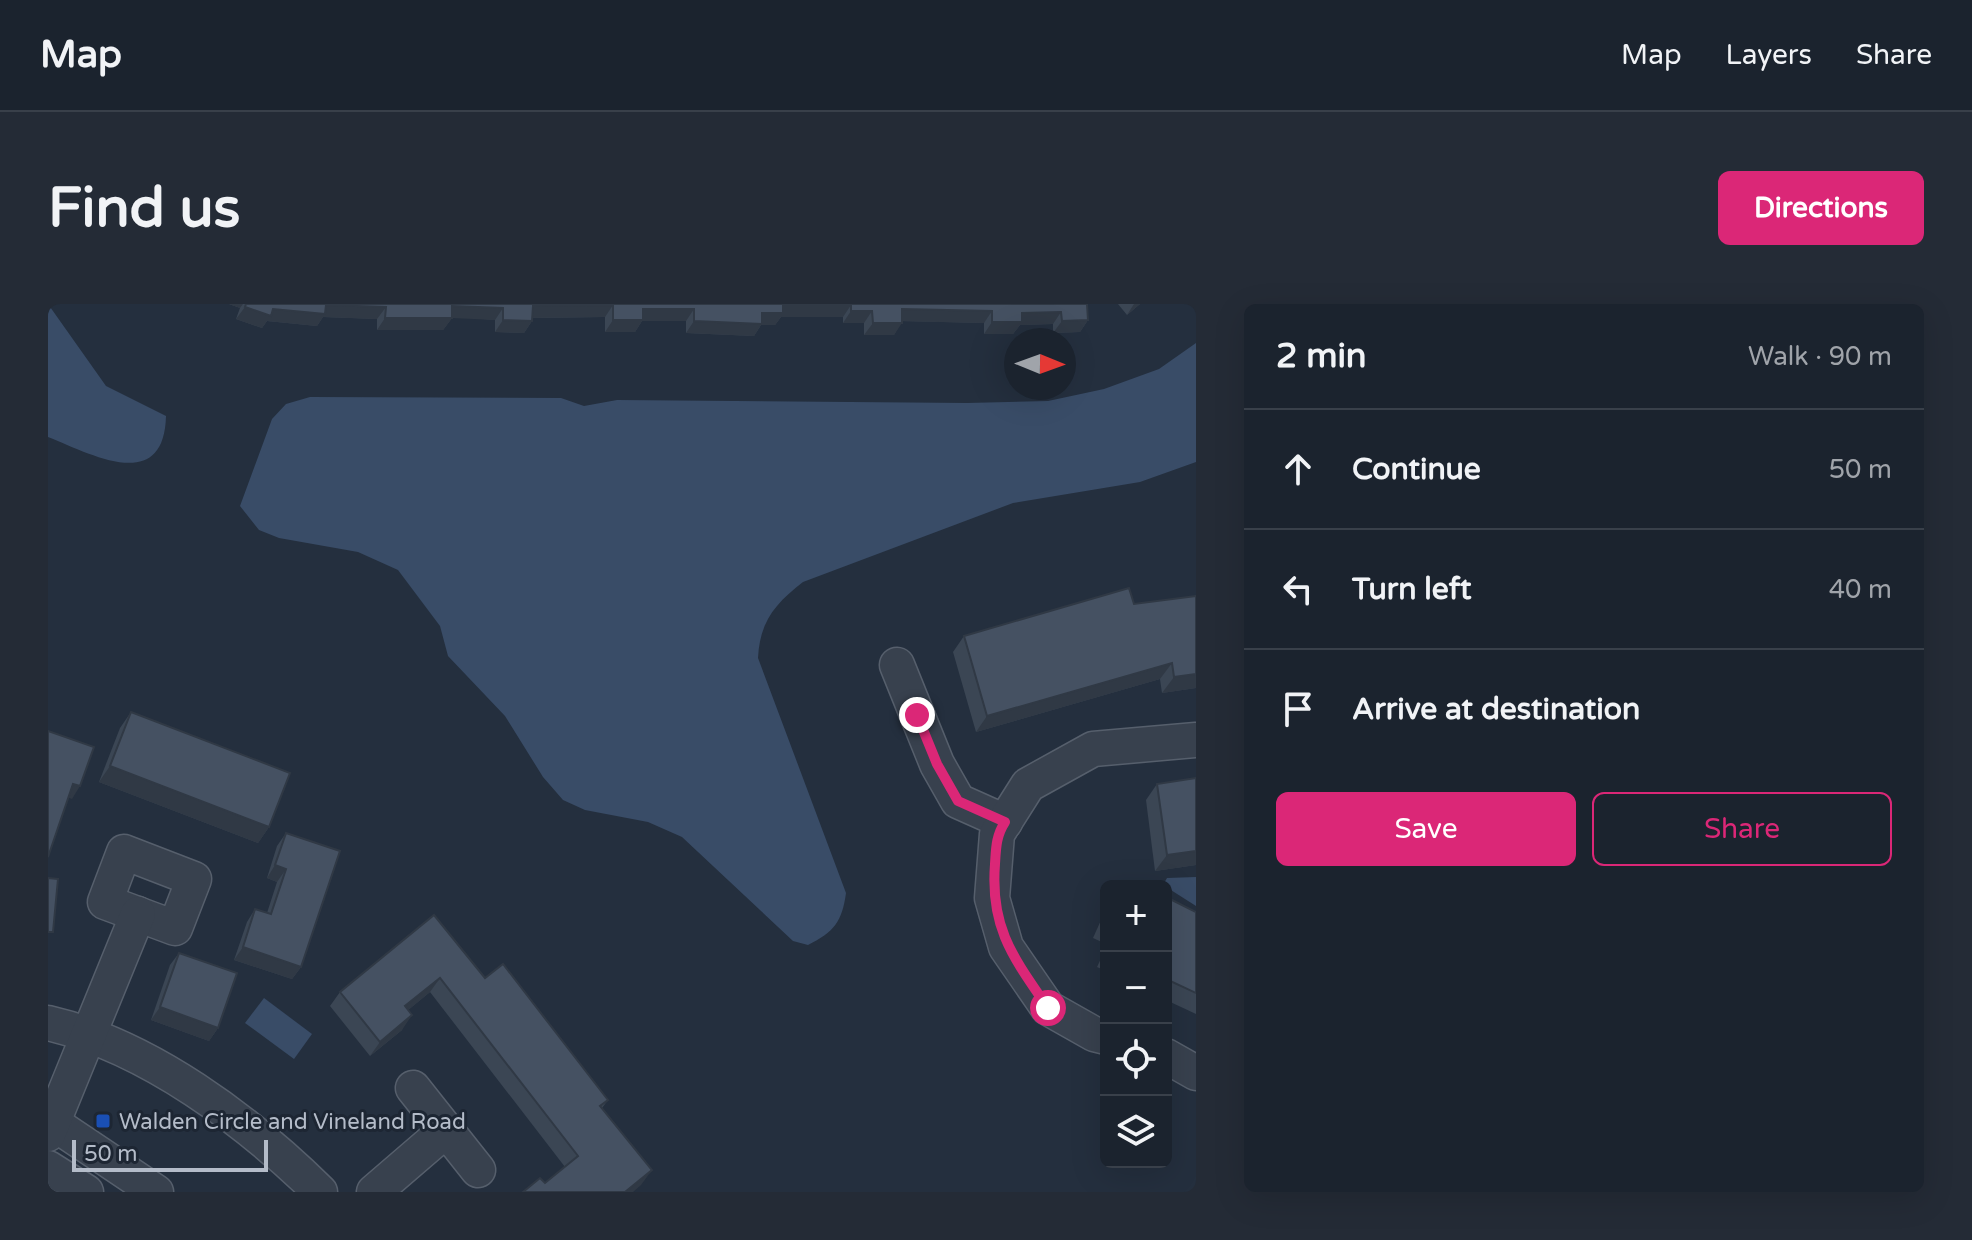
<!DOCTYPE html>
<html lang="en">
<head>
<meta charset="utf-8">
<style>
	body { margin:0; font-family:"Varela Round",sans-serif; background:#242b36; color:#f1f3f6 }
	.controls { position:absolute; right:24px; bottom:24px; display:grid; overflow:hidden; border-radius:12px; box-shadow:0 8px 32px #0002 }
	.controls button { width:72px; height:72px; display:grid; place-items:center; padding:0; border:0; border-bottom:2px solid #39404a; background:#1b232e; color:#f1f3f6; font:40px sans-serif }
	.compass { position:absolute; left:956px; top:24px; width:72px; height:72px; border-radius:50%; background:#1b232e; box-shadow:0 8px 32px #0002; rotate:91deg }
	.scale { position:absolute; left:24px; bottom:20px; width:196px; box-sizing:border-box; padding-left:8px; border:4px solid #b4bcc9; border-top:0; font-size:22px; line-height:28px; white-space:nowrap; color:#b4bcc9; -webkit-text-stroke:6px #1d2633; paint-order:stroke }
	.stop { position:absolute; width:24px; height:24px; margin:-18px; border:6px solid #db2777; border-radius:50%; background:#fff }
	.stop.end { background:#db2777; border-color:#fff; box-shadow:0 2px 8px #0008 }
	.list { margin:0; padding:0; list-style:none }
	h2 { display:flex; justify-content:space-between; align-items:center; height:104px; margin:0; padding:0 32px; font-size:34px }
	h2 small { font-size:26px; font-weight:400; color:#a0a4aa }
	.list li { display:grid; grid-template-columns:52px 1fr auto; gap:24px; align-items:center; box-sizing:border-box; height:120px; padding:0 32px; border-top:2px solid #39404a }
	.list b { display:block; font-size:30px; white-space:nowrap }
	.list em { font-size:26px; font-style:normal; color:#a0a4aa }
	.actions { display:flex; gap:16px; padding:24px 32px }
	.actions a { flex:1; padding:18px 0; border:2px solid #db2777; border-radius:12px; text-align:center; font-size:28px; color:#db2777 }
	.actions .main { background:#db2777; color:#fff }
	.icon { flex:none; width:44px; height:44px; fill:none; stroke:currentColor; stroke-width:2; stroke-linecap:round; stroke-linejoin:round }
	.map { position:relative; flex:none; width:1148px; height:888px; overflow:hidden; border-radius:12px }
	header { display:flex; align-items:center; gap:48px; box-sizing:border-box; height:112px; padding:0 40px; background:#1b232e; border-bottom:2px solid #39404a }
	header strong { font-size:38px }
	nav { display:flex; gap:44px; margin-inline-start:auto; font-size:28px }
	.intro { display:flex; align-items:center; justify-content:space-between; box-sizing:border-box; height:192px; padding:0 48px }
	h1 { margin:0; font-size:56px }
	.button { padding:20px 36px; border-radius:12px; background:#db2777; color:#fff; font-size:28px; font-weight:700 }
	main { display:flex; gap:48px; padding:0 48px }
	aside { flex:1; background:#1b232e; border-radius:12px; box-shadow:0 8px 32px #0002 }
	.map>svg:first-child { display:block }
</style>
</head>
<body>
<header>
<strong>Map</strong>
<nav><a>Map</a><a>Layers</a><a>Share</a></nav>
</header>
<div class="intro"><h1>Find us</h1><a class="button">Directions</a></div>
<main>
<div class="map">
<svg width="1148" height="888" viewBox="0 0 1148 888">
	<rect width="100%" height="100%" fill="#242f3e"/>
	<g fill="#394c67">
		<path d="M0,0L58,82L118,112C116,191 43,150 0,133Z"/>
		<path d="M1148,39V158L1092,178L965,199L755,278C727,300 712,317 710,354L798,589C794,618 786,628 760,641L745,637L634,533L600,518L537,506L515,496L495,473L457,412L400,352L392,322L350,266L310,248L231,234L211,226L192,202L224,115L238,100L262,93L513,94L536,102L569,96L919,99L1000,97L1056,85L1111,65Z"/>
		<polygon points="1148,573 1148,602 1115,581 1119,574"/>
		<polygon points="216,694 264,730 246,755 197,719"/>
	</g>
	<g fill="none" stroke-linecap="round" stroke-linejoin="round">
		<g stroke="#565f6c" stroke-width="37">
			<g id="minor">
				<polyline points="849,361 889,460 910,497 957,518"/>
				<polygon points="76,548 146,575 127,624 57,598"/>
				<path d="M0,719C100,742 200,817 272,888"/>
				<polyline points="1058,733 1046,730 1000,704 958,643 944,594 949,530 980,481 1045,445 1148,436"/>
				<polyline points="1118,752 1148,769"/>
				<polyline points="365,784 430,866"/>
				<polyline points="0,821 14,825 108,888"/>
				<polyline points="0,830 90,610"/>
				<polyline points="0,864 38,888"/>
				<polyline points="326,888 398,826"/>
			</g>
		</g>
		<use href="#minor" stroke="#38414e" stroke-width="34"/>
	</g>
	<g fill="#3b4654">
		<polygon points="181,0 1039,0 1040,16 1032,28 1005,29 1005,20 972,21 965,30 936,30 936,19 854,17 846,31 816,31 816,19 795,19 795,13 733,13 727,21 713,21 706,32 638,29 638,17 594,17 587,28 557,28 557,13 484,14 484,17 476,29 447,28 447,16 422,14 404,14 395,26 329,26 329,15 275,13 269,22 219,17 214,24 188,15 192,4"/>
		<polygon points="1070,0 1092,0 1079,11"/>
		<polygon points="1148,292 1148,384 1114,389 1112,375 928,428 905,348 916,332 1086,300"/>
		<polygon points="83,408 221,523 210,539 51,478 72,424"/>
		<polygon points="1109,480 1148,561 1107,567 1098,496"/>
		<polygon points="238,529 253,663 244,675 186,656 199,618 207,605 219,609 229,578 219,574 229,542"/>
		<polygon points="1118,593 1148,608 1148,710 1118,696"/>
		<polygon points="1058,605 1058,640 1045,634"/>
		<polygon points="386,611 437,674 560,796 554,804 593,881 497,879 517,863 382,688 360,706 354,726 322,752 282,702 292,688"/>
		<polygon points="1058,644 1058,667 1049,663"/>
		<polygon points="131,649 170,724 161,737 103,716 122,661"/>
	</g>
	<g fill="#303945">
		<polygon points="181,0 195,0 192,4"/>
		<polygon points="1086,0 1092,0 1079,11"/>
		<polygon points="278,1 338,3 329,15 275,13 269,22 219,17 214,24 188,15 197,3 225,5"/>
		<polygon points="565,1 557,13 476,14 485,2"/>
		<polygon points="735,1 803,1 795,13 733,13 727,21 713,21 706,32 638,29 646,17 714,9"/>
		<polygon points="404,2 455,4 447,16 404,14 395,26 329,26 337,14"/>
		<polygon points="595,5 646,5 638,17 594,17 587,28 557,28 565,16"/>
		<polygon points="854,5 944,7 936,19 846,17"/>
		<polygon points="803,7 824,7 816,19 795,19"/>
		<polygon points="1013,8 1005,20 972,21 965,30 936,30 944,18 974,9"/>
		<polygon points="455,16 484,17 476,29 447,28"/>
		<polygon points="1040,16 1032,28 1005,29 1014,17"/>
		<polygon points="825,19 854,19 846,31 816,31"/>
		<polygon points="1124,359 1112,375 928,428 939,412"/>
		<polygon points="1148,370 1148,384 1114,389 1126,373"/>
		<polygon points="62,462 221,523 210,539 51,478"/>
		<polygon points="25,480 32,482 24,495 16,492"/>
		<polygon points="1148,547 1148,561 1107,567 1119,551"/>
		<polygon points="227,561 238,565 229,578 219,574"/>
		<polygon points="195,643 253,663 244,675 186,656"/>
		<polygon points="392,674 382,688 347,717 357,702"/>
		<polygon points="112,703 170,724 161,737 103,716"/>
		<polygon points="364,711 354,726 322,752 332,738"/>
		<polygon points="604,866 593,881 585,888 577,888"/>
	</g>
	<g fill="#455162" stroke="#303945" stroke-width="2">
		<polygon points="198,0 1039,0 1040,16 1014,17 1013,8 974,9 974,18 944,18 944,7 854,5 854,19 825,19 824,7 803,7 803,1 735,1 735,9 714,9 714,20 646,17 646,5 595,5 595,16 565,16 565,1 485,2 484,17 455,16 455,4 404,2 404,14 337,14 338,3 278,1 277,10 225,5 223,12 197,3"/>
		<polygon points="1081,284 1086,300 1148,292 1148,370 1126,373 1124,359 939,412 916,332"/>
		<polygon points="83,408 242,469 221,523 62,462"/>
		<polygon points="0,427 46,443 32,482 25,480 0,553"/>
		<polygon points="1148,474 1148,547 1119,551 1109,480"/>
		<polygon points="238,529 292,547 253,663 195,643 207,605 223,610 238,565 227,561"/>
		<polygon points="0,574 10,575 5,628 0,628"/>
		<polygon points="1075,577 1086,582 1073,582"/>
		<polygon points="1118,593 1148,608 1148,689 1118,675"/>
		<polygon points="386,611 437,674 455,660 560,796 552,802 604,866 577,888 475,888 492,874 497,879 530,852 392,674 357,702 364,711 332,738 292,688"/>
		<polygon points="131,649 189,669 170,724 112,703"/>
	</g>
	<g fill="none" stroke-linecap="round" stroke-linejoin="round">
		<path stroke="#db2777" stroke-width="10" d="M869,411L889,460L910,497L957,518C948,532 948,544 947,560C942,624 965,653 1000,704"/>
	</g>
	<rect fill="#1a4fb4" stroke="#1d2633" stroke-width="3" x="47" y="809" width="16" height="16" rx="4"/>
	<g text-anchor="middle" stroke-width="6" stroke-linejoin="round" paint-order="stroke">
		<g font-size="22" fill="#b4bcc9" stroke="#1d2633" text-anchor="start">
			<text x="71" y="825">Walden Circle and Vineland Road</text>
		</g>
	</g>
</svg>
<div class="controls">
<button>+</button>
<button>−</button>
<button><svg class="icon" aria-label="locate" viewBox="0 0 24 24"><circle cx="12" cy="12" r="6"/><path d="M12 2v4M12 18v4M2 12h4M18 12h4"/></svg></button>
<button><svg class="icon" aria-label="layers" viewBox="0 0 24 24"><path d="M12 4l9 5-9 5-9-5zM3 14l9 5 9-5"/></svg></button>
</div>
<svg class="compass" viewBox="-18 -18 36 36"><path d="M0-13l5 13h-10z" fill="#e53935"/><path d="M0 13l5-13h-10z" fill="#a0a4aa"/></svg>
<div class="scale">50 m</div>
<div class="stop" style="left:1000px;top:704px"></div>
<div class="stop end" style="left:869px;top:411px"></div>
</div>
<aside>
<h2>2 min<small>Walk · 90 m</small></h2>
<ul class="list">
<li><svg class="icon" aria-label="ahead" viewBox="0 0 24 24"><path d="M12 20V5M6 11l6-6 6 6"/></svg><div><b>Continue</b></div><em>50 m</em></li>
<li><svg class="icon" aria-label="left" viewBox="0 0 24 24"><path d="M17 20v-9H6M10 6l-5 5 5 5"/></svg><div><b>Turn left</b></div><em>40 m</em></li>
<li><svg class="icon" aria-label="arrive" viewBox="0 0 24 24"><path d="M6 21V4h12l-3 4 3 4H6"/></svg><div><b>Arrive at destination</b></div></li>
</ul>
<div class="actions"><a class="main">Save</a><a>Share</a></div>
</aside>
</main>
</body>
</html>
